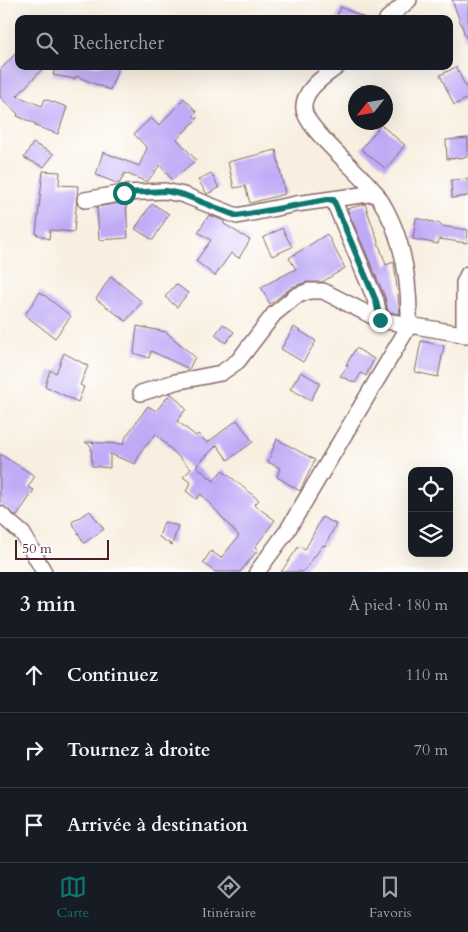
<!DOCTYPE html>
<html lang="fr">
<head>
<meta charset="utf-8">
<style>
	body { margin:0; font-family:Cardo,serif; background:#242831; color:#f1f3f6 }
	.controls { position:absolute; right:15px; bottom:15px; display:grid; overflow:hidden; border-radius:10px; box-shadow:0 5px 20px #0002 }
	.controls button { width:45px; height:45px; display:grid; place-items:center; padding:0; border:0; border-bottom:1px solid #363941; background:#171b24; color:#f1f3f6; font:25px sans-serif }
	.compass { position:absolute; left:348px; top:85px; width:45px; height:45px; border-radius:50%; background:#171b24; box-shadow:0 5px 20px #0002; rotate:239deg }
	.scale { position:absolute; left:15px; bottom:12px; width:94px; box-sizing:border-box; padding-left:5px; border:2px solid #4a1f2b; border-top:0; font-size:14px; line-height:18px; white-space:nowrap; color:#4a1f2b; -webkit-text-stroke:4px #fff; paint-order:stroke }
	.stop { position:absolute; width:15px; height:15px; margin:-11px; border:4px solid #0f766e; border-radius:50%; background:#fff }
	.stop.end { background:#0f766e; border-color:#fff; box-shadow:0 1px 5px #0008 }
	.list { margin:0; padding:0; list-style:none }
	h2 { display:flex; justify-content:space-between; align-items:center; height:65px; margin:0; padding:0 20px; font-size:21px }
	h2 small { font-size:16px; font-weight:400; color:#9ea1a6 }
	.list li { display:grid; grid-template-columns:32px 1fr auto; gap:15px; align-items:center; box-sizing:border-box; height:75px; padding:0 20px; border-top:1px solid #363941 }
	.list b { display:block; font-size:19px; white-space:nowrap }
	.list em { font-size:16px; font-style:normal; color:#9ea1a6 }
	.icon { flex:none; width:28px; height:28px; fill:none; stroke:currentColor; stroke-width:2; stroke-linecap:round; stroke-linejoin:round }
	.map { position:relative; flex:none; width:468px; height:572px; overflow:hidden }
	.search { position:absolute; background:#171b24; box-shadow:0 5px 20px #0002; left:15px; right:15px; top:15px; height:55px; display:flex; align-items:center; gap:12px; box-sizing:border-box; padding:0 18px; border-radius:10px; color:#9ea1a6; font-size:19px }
	.sheet { height:290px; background:#171b24 }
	nav { display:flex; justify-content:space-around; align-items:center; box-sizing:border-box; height:70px; border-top:1px solid #363941; background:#171b24; font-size:14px; color:#9ea1a6 }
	nav a { display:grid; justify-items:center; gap:2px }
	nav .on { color:#0f766e }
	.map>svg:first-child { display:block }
</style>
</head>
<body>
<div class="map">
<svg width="468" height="572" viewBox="0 0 468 572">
	<rect width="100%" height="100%" fill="#fff"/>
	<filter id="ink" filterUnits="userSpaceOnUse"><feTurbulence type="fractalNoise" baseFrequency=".02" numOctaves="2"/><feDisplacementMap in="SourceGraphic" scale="10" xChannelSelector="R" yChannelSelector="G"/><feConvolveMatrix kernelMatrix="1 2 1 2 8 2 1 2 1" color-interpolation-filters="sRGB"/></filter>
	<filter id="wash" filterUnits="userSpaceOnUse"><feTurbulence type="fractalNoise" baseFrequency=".0096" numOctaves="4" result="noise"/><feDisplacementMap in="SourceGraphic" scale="20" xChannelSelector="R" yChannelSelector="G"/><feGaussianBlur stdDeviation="1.12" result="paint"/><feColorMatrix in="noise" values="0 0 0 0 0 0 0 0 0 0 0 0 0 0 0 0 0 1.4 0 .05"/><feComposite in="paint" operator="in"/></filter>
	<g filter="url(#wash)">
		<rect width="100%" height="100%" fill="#f8efe0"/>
		<g id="blocks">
			<g fill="#bfaaf6">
				<polygon points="452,0 468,0 468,40 467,40"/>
				<polygon points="341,7 367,19 336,19"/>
				<polygon points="19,50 19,66 45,66 17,96 42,106 45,99 67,107 58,134 35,126 36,124 17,116 18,114 0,97 0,70"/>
				<polygon points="52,66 119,66 110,90 76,76 75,79 53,75 55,68"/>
				<polygon points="456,67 468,91 468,98 454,105 440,75"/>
				<polygon points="184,98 197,112 193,116 198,118 177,139 196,160 172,180 160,165 147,182 125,173 119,184 96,175 103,152 139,166 147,148 134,134 151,118 159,126"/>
				<polygon points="381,125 405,145 386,169 361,149"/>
				<polygon points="468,138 468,157 447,159 446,140"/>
				<polygon points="33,143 54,154 44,167 24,158"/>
				<polygon points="276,150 285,194 250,203 245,186 234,188 228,162"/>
				<polygon points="43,171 60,172 59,185 78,186 74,232 50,230 49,239 36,234"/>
				<polygon points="211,173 219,188 207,194 198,180"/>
				<polygon points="468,179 468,196 452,198 451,180"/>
				<polygon points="126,202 128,238 99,240 97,207"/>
				<polygon points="153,204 169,214 153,240 135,229 150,206"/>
				<polygon points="365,204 386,265 394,262 400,314 388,312 385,297 347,209"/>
				<polygon points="209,215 224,221 224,224 250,240 239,258 231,253 215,276 196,261 211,240 198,232"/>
				<polygon points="416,218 441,224 441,226 468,230 467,243 439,239 438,244 413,239"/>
				<polygon points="282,228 292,247 272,256 263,238"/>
				<polygon points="327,234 345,268 322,282 306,282 292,287 270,304 261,287 296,269 289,258"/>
				<polygon points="111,276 142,302 126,321 96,299"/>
				<polygon points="176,284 188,293 177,307 165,297"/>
				<polygon points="40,292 71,316 55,338 25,315"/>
				<polygon points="223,324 234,332 226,343 215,335"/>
				<polygon points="137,326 166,332 195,357 189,369 151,351 149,358 134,353"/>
				<polygon points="294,327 316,341 303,362 281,349"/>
				<polygon points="421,341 444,346 438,377 415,372"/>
				<polygon points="356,348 374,359 366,376 361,373 355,383 340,376 348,366 346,365"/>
				<polygon points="64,353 88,366 80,385 84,387 78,402 45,386 50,370 56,373"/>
				<polygon points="301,372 320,383 311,400 290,389"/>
				<polygon points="171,393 186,409 177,421 196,436 198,434 207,443 237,420 253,442 228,460 217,445 196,466 214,481 222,470 259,500 254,505 275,520 255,547 258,550 240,572 215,572 203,563 211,551 221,558 239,536 201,494 196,499 186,491 191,483 183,477 191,469 156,434 142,450 135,464 110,454 110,468 92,466 91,446 85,442 123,444 127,435 148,406 156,411"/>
				<polygon points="277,439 315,460 300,491 277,477 280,468 268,462"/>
				<polygon points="0,454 35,476 28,487 34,490 17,516 0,505"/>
				<polygon points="90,511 104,529 84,543 72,522"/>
				<polygon points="322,517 336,524 325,546 323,545 303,572 281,572 299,546 305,550"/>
				<polygon points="164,522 178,526 172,545 159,537"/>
			</g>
		</g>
	</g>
	<g filter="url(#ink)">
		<use href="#blocks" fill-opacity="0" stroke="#87686a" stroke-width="1"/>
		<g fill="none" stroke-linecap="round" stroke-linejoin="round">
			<g stroke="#87686a" stroke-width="18">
				<g id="street">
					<polyline points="387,19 409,0"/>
					<polyline points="333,199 376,301 380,320"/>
					<polyline points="85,200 124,193 165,191 184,195 237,216 296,204 376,193"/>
					<polyline points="464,335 464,283 468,274"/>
					<polyline points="141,393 175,382 221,373 238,361 274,314 296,296 309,291 323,291 380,320 468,335"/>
					<polyline points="0,514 23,534 44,572"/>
					<path d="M257,572L287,531L409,326C410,281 403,233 377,195C363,174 306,130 304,109C302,90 325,76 338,66"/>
				</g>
			</g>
			<use href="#street" stroke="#fff" stroke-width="15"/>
		</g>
	</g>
	<g fill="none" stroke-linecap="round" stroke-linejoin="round" filter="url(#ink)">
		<polyline stroke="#0f766e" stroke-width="6" points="124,193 166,191 184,195 237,216 333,199 376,301 380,320"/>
	</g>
</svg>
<div class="controls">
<button><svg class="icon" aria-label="locate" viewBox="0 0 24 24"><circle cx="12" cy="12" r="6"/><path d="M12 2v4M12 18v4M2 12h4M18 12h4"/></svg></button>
<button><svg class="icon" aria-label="layers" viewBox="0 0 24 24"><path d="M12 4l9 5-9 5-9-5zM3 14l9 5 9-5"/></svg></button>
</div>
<svg class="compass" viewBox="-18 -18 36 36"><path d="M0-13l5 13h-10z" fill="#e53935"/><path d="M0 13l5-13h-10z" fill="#9ea1a6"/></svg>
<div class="scale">50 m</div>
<div class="stop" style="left:124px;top:193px"></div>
<div class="stop end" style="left:380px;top:320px"></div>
<div class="search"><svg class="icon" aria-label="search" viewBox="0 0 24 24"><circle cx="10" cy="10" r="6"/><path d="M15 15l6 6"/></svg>Rechercher</div>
</div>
<section class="sheet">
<h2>3 min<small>À pied · 180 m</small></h2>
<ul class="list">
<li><svg class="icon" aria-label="ahead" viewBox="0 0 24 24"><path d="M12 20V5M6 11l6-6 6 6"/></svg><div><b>Continuez</b></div><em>110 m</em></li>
<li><svg class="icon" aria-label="right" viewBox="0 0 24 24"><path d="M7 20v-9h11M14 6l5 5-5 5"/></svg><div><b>Tournez à droite</b></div><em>70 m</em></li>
<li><svg class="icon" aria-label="arrive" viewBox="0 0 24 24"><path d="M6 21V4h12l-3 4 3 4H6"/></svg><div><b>Arrivée à destination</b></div></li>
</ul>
</section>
<nav>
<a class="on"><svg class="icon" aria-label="map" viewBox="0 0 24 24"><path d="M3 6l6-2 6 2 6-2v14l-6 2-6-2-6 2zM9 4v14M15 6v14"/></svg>Carte</a>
<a><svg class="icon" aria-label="directions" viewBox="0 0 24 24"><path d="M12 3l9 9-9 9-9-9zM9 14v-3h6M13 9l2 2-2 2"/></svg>Itinéraire</a>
<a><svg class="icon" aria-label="saved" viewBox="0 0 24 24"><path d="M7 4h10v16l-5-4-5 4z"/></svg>Favoris</a>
</nav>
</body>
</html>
